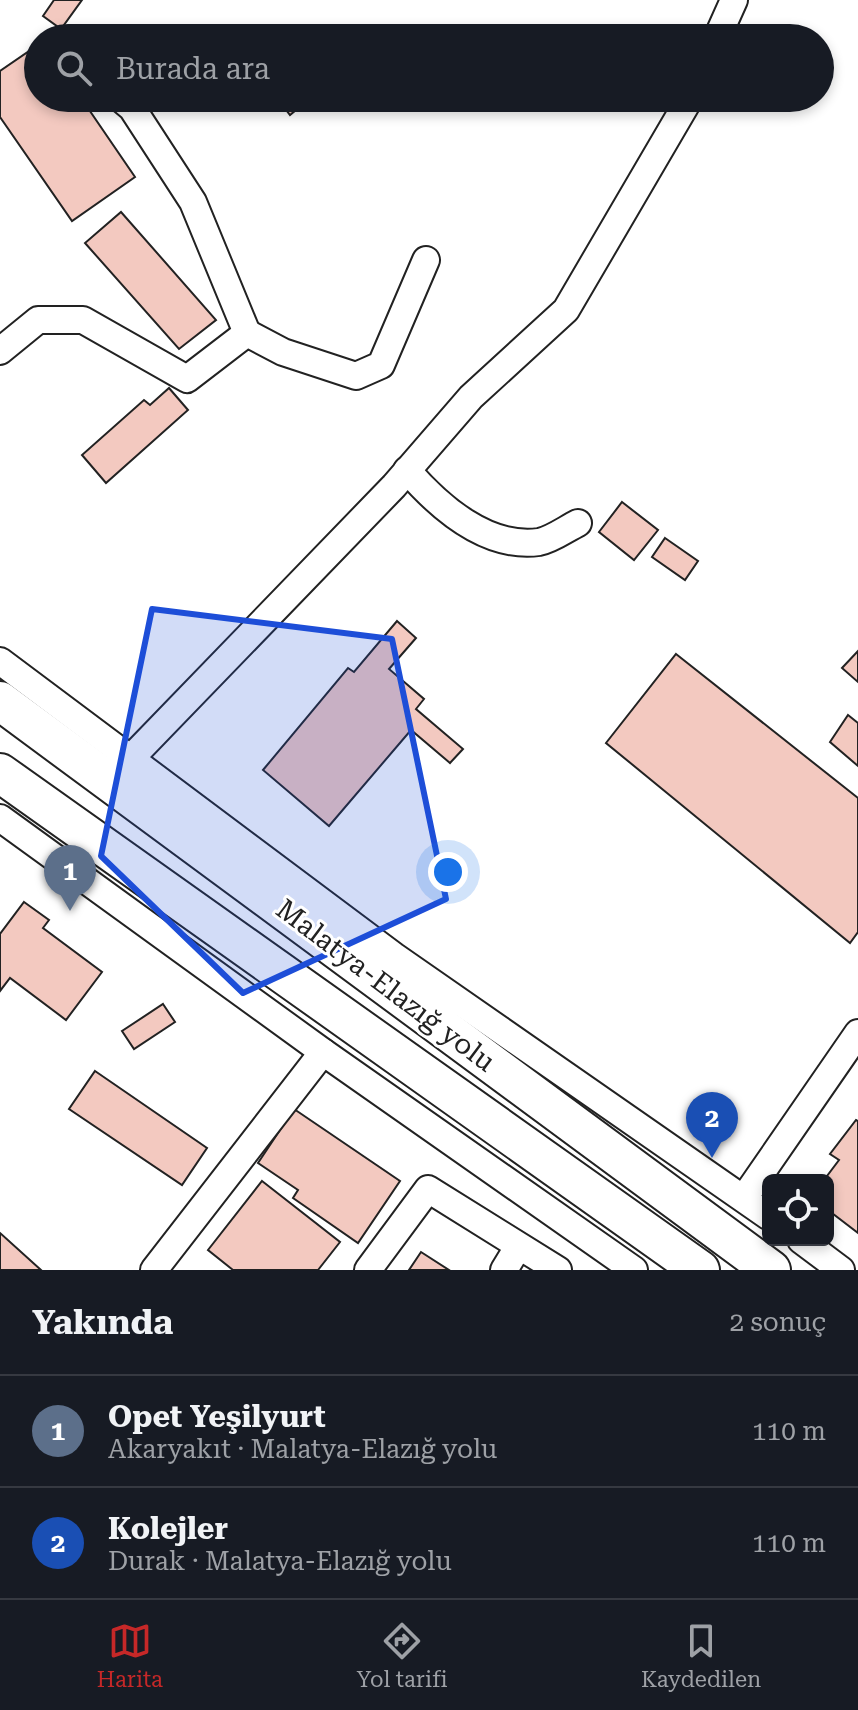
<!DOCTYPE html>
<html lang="tr">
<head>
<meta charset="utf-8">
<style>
	body { margin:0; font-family:"Roboto Serif",serif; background:#20242c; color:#f1f3f6 }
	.controls { position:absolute; right:24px; bottom:24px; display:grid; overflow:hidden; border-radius:12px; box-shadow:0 4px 12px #0003 }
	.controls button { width:72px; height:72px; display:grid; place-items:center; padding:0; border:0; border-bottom:2px solid #363941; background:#171b24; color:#f1f3f6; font:40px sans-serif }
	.you { position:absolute; left:448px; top:872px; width:28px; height:28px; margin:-20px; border:6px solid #fff; border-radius:50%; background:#1a73e8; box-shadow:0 0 0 12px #1a73e833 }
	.badge { display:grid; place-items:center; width:52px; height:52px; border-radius:50%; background:#c62828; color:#fff; font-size:26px; font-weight:700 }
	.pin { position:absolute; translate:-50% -66px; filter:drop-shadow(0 2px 4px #0008) }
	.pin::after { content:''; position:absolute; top:42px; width:28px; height:24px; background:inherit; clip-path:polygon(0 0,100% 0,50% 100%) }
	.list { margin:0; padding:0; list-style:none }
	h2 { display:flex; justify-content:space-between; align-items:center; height:104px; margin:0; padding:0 32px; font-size:34px }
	h2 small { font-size:26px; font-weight:400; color:#9ea1a6 }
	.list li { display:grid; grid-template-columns:52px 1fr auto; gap:24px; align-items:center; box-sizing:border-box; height:112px; padding:0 32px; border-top:2px solid #363941 }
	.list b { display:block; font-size:30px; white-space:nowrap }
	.list p { margin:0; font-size:26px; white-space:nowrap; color:#9ea1a6 }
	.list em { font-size:26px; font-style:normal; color:#9ea1a6 }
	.icon { flex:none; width:44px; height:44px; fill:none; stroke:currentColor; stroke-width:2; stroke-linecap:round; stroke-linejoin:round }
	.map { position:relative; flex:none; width:858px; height:1270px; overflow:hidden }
	.search { position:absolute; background:#171b24; box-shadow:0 4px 12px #0003; left:24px; right:24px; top:24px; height:88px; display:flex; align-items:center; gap:20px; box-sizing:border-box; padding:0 28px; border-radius:44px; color:#9ea1a6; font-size:30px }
	.sheet { height:328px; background:#171b24 }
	nav { display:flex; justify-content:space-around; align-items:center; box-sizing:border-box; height:112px; border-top:2px solid #363941; background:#171b24; font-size:22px; color:#9ea1a6 }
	nav a { display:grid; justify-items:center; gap:4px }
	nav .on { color:#c62828 }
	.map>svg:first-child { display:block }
</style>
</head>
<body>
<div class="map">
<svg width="858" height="1270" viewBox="0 0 858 1270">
	<rect width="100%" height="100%" fill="#fff"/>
	<g fill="#f3c9c0" stroke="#222" stroke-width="2">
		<polygon points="54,0 82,0 61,29 43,16"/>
		<polygon points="38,45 38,98 81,98 135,177 72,221 0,117 0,71"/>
		<polygon points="277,98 307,98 308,100 290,115"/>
		<polygon points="121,212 216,320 179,349 85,243"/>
		<polygon points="169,388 188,410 106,483 82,455 144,400 150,405"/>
		<polygon points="622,502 658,530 634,560 599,532"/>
		<polygon points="665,538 698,561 685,580 652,557"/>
		<polygon points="397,621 416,638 389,669 424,699 416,709 463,749 450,763 411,730 329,826 263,770 348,668 354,672"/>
		<polygon points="858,651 858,682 842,668"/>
		<polygon points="676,654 858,798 858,932 850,943 606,743"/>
		<polygon points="848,715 858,723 858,766 830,742"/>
		<polygon points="24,902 49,920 43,928 102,972 66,1020 10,978 0,991 0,934"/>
		<polygon points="163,1004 175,1022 134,1049 122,1031"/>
		<polygon points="95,1071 207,1148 182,1185 69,1109"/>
		<polygon points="294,1109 400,1181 358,1243 293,1198 298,1190 258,1163"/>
		<polygon points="856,1120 858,1121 858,1233 828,1210 828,1180 824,1180 839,1160 830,1154"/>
		<polygon points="262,1181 340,1242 318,1270 233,1270 208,1250"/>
		<polygon points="0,1233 41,1270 0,1270"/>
		<polygon points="421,1252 449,1270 409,1270"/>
	</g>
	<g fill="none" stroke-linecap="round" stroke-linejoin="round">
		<g stroke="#222" stroke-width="30">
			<g id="minor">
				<polyline points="717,38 734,0"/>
				<polyline points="120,98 132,108 193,202 247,333"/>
				<polyline points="0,351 38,320 83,320 187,379 247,333 283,352 356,376 381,365 426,260"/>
				<path d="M407,470C439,507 487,549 539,542C551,540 566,529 578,523"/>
				<polyline points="0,661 394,956 768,1216"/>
				<polyline points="132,757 394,486 471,397 566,310 690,98"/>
				<polyline points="0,818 323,1052 634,1270"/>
				<polyline points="744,1198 858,1033"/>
				<polyline points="801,1240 841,1270"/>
				<polyline points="154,1270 323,1052"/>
				<polyline points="368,1270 428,1189 558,1270"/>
				<polyline points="504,1270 518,1247"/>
			</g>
		</g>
		<g stroke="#222" stroke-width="42">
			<g id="highway">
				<polyline points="0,701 771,1270"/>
				<polyline points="0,773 700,1270"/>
			</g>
		</g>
		<use href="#minor" stroke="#fff" stroke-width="26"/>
		<use href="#highway" stroke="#fff" stroke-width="38"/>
	</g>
	<path fill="#1d4ed8" fill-opacity="0.2" stroke="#1d4ed8" stroke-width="6" stroke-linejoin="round" d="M152,609L392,639L446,899L243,993L101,856Z"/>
	<g text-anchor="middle" stroke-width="6" stroke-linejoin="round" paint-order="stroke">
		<g font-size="28" fill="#222" stroke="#fff">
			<text transform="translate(386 985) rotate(37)" y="10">Malatya-Elazığ yolu</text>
		</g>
	</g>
</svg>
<div class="controls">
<button><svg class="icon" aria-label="locate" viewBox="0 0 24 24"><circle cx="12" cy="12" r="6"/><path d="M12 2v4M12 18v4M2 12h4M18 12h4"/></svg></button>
</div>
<div class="you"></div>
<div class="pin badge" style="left:70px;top:911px;background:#5c6f8a">1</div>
<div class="pin badge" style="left:712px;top:1158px;background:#1a4fb4">2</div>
<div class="search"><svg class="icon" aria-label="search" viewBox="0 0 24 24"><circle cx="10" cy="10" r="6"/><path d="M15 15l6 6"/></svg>Burada ara</div>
</div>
<section class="sheet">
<h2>Yakında<small>2 sonuç</small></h2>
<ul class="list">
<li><span class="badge" style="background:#5c6f8a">1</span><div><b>Opet Yeşilyurt</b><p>Akaryakıt · Malatya-Elazığ yolu</p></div><em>110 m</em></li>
<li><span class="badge" style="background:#1a4fb4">2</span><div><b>Kolejler</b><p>Durak · Malatya-Elazığ yolu</p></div><em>110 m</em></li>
</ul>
</section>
<nav>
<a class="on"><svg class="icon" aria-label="map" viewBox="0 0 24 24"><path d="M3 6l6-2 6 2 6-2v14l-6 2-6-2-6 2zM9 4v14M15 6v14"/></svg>Harita</a>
<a><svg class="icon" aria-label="directions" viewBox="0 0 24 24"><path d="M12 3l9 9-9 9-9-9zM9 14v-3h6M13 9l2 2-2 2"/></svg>Yol tarifi</a>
<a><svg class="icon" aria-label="saved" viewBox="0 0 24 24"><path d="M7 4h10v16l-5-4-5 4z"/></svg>Kaydedilen</a>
</nav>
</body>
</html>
